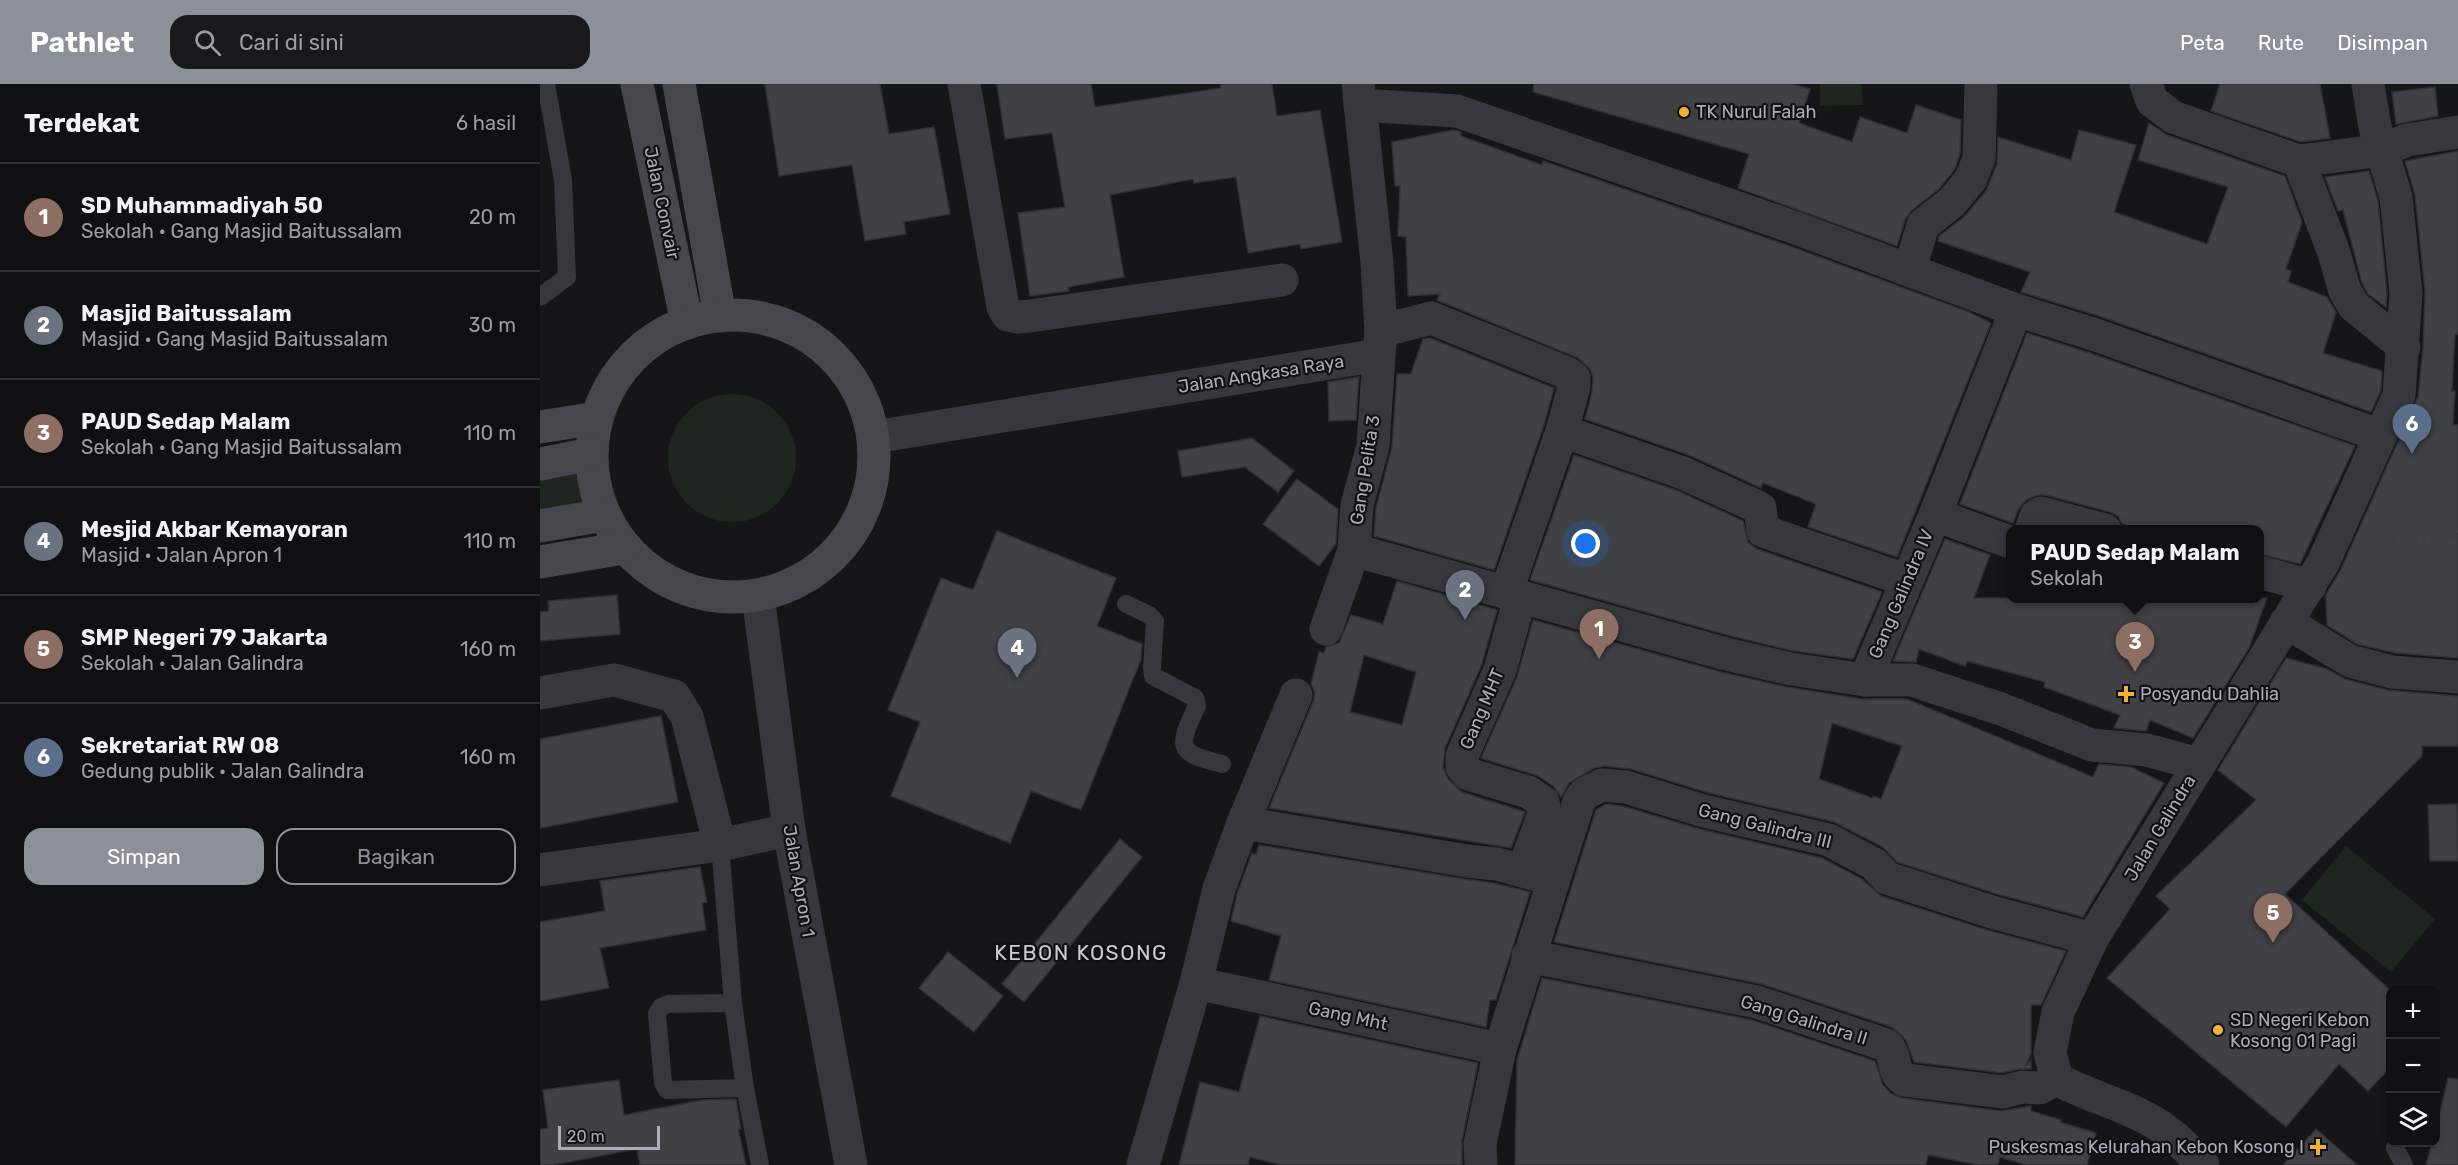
<!DOCTYPE html>
<html lang="id">
<head>
<meta charset="utf-8">
<style>
	body { margin:0; font-family:Rubik,sans-serif; background:#19191b; color:#f1f3f6 }
	.controls { position:absolute; right:18px; bottom:18px; display:grid; overflow:hidden; border-radius:12px; box-shadow:0 3px 9px #0003 }
	.controls button { width:54px; height:54px; display:grid; place-items:center; padding:0; border:0; border-bottom:2px solid #303032; background:#101012; color:#f1f3f6; font:30px sans-serif }
	.scale { position:absolute; left:18px; bottom:15px; width:102px; box-sizing:border-box; padding-left:6px; border:3px solid #a8adb8; border-top:0; font-size:16px; line-height:21px; white-space:nowrap; color:#a8adb8; -webkit-text-stroke:4px #111113; paint-order:stroke }
	.you { position:absolute; left:1046px; top:460px; width:21px; height:21px; margin:-15px; border:4px solid #fff; border-radius:50%; background:#1a73e8; box-shadow:0 0 0 9px #1a73e833 }
	.badge { display:grid; place-items:center; width:39px; height:39px; border-radius:50%; background:#8c9099; color:#fff; font-size:20px; font-weight:700 }
	.pin { position:absolute; translate:-50% -50px; filter:drop-shadow(0 2px 3px #0008) }
	.pin::after { content:''; position:absolute; top:32px; width:21px; height:18px; background:inherit; clip-path:polygon(0 0,100% 0,50% 100%) }
	.popup { position:absolute; left:1466px; top:441px; width:258px; height:78px; box-sizing:border-box; display:grid; place-content:center; border-radius:12px; background:#101012; filter:drop-shadow(0 2px 4px #0005); font-size:20px; white-space:nowrap; color:#9c9d9f }
	.popup b { font-size:22px; color:#f1f3f6 }
	.popup::after { content:''; position:absolute; left:50%; top:100%; margin-left:-12px; border:12px solid transparent; border-top-color:#101012 }
	.list { margin:0; padding:0; list-style:none }
	h2 { display:flex; justify-content:space-between; align-items:center; height:78px; margin:0; padding:0 24px; font-size:26px }
	h2 small { font-size:20px; font-weight:400; color:#9c9d9f }
	.list li { display:grid; grid-template-columns:39px 1fr auto; gap:18px; align-items:center; box-sizing:border-box; height:108px; padding:0 24px; border-top:2px solid #303032 }
	.list b { display:block; font-size:22px; white-space:nowrap }
	.list p { margin:0; font-size:20px; white-space:nowrap; color:#9c9d9f }
	.list em { font-size:20px; font-style:normal; color:#9c9d9f }
	.actions { display:flex; gap:12px; padding:18px 24px }
	.actions a { flex:1; padding:14px 0; border:2px solid #8c9099; border-radius:18px; text-align:center; font-size:21px; color:#8c9099 }
	.actions .main { background:#8c9099; color:#fff }
	.icon { flex:none; width:33px; height:33px; fill:none; stroke:currentColor; stroke-width:2; stroke-linecap:round; stroke-linejoin:round }
	.map { position:relative; flex:none; width:1918px; height:1081px; overflow:hidden }
	header { display:flex; align-items:center; gap:36px; box-sizing:border-box; height:84px; padding:0 30px; background:#8c9099; color:#fff }
	header strong { font-size:28px }
	nav { display:flex; gap:33px; margin-inline-start:auto; font-size:21px }
	.search { width:420px; height:54px; background:#19191b; display:flex; align-items:center; gap:15px; box-sizing:border-box; padding:0 21px; border-radius:18px; color:#9c9d9f; font-size:22px }
	main { display:flex }
	aside { flex:1; background:#101012 }
	.map>svg:first-child { display:block }
</style>
</head>
<body>
<header>
<strong>Pathlet</strong>
<div class="search"><svg class="icon" aria-label="search" viewBox="0 0 24 24"><circle cx="10" cy="10" r="6"/><path d="M15 15l6 6"/></svg>Cari di sini</div>
<nav><a>Peta</a><a>Rute</a><a>Disimpan</a></nav>
</header>
<main>
<aside>
<h2>Terdekat<small>6 hasil</small></h2>
<ul class="list">
<li><span class="badge" style="background:#8d6e63">1</span><div><b>SD Muhammadiyah 50</b><p>Sekolah · Gang Masjid Baitussalam</p></div><em>20 m</em></li>
<li><span class="badge" style="background:#6b7280">2</span><div><b>Masjid Baitussalam</b><p>Masjid · Gang Masjid Baitussalam</p></div><em>30 m</em></li>
<li><span class="badge" style="background:#8d6e63">3</span><div><b>PAUD Sedap Malam</b><p>Sekolah · Gang Masjid Baitussalam</p></div><em>110 m</em></li>
<li><span class="badge" style="background:#6b7280">4</span><div><b>Mesjid Akbar Kemayoran</b><p>Masjid · Jalan Apron 1</p></div><em>110 m</em></li>
<li><span class="badge" style="background:#8d6e63">5</span><div><b>SMP Negeri 79 Jakarta</b><p>Sekolah · Jalan Galindra</p></div><em>160 m</em></li>
<li><span class="badge" style="background:#5c6f8a">6</span><div><b>Sekretariat RW 08</b><p>Gedung publik · Jalan Galindra</p></div><em>160 m</em></li>
</ul>
<div class="actions"><a class="main">Simpan</a><a>Bagikan</a></div>
</aside>
<div class="map">
<svg width="1918" height="1081" viewBox="0 0 1918 1081">
	<rect width="100%" height="100%" fill="#161618"/>
	<g fill="#1e261f">
		<polygon points="1280,0 1321,0 1323,21 1280,22"/>
		<circle cx="192" cy="374" r="64"/>
		<polygon points="51,370 57,413 64,431 0,442 0,379"/>
		<polygon points="1806,762 1895,835 1851,888 1762,816"/>
	</g>
	<g fill="#404145" stroke="#303034" stroke-width="1.5" fill-rule="evenodd">
		<polygon points="225,0 340,0 349,50 394,43 410,130 364,138 366,150 325,157 312,81 239,92"/>
		<polygon points="457,0 551,0 555,23 681,4 680,0 732,0 737,32 780,26 802,158 761,165 760,160 708,169 696,93 654,99 653,95 570,111 584,193 528,203 529,207 490,212 478,129 525,123 512,49 465,55"/>
		<polygon points="994,0 1252,0 1270,5 1259,39 1312,58 1320,33 1367,49 1376,21 1421,36 1420,70 1415,85 1399,105 1371,127 1365,136 1357,162 1198,104 1209,70 993,8"/>
		<polygon points="1680,0 1780,0 1790,54 1761,58 1671,27"/>
		<polygon points="1895,3 1898,32 1856,40 1852,8"/>
		<polygon points="1609,39 1627,51 1745,92 1762,138 1746,185 1751,187 1748,198 1787,213 1796,228 1783,269 1842,287 1841,306 1831,328 1559,232 1481,208 1490,188 1398,157 1399,152 1424,133 1446,107 1457,80 1458,53 1531,76 1539,46 1596,61 1574,128 1667,160 1688,103 1598,76"/>
		<polygon points="913,46 921,48 921,52 1002,81 1003,77 1247,161 1429,228 1451,239 1357,473 1268,443 1276,420 1223,399 1221,404 1149,371 1045,335 1052,308 1053,294 1050,285 1038,274 897,216 900,210 868,212 866,153 858,152 860,102 855,102 852,58"/>
		<polygon points="1918,67 1918,250 1915,250 1912,307 1915,307 1913,341 1918,341 1918,574 1855,569 1817,560 1787,541 1786,511 1800,487 1878,313 1883,265 1885,207 1875,111 1865,77"/>
		<polygon points="1829,87 1838,117 1847,209 1846,223 1828,210 1822,199 1803,126 1798,127 1785,93"/>
		<polygon points="1487,249 1547,268 1815,362 1760,480 1719,470 1719,446 1596,446 1582,440 1578,432 1570,428 1505,411 1498,411 1486,416 1478,426 1473,439 1420,420"/>
		<polygon points="890,254 1014,304 1004,341 954,486 834,452 836,424 852,363 857,290 871,290 883,255"/>
		<polygon points="819,293 816,336 789,337 788,298"/>
		<polygon points="712,354 754,387 738,408 705,383 642,393 638,367"/>
		<polygon points="1034,371 1136,406 1203,437 1208,458 1217,465 1342,508 1313,575 1254,567 1191,552 990,496"/>
		<polygon points="757,395 798,425 796,460 779,482 723,440"/>
		<polygon points="457,447 576,494 557,542 602,560 601,575 541,726 491,707 470,759 351,712 380,638 348,626 401,494 433,506"/>
		<polygon points="1405,455 1450,471 1434,514 1727,514 1709,564 1653,654 1610,636 1606,647 1574,644 1580,631 1504,603 1505,598 1427,577 1425,582 1379,565 1376,578 1353,577"/>
		<path d="M857,497L957,526L942,580L905,664L903,683L908,695L922,708L985,728L971,764L729,724L773,618L775,609L771,600L779,568L784,569L786,563L799,559L811,531L843,540ZM824,571L876,588L862,641L810,628Z"/>
		<polygon points="77,511 80,550 0,557 0,528 9,527 8,517"/>
		<path d="M993,536L1181,588L1247,603L1322,615H1367L1553,693L1559,680L1591,683L1624,699L1543,833L1457,810L1357,778L1343,763L1294,738L1169,709L1091,685L1064,682L1054,684L1029,699L1021,713L1013,702L998,692L941,674L977,593ZM1292,639L1362,662L1341,715L1333,712L1332,714L1279,695Z"/>
		<polygon points="1746,574 1787,585 1805,595 1847,606 1918,612 1918,662 1882,662 1882,672 1745,810 1851,907 1851,983 1828,1007 1799,980 1746,1043 1567,894 1630,825 1616,812 1716,716 1678,686"/>
		<polygon points="121,632 138,718 0,744 0,655"/>
		<polygon points="1066,720 1082,722 1160,745 1282,774 1322,795 1341,812 1447,846 1526,867 1501,921 1491,921 1491,970 1485,983 1491,976 1491,985 1479,985 1462,989 1374,978 1366,956 1352,943 1221,900 1014,858 1056,726"/>
		<polygon points="1917,720 1918,777 1890,777 1888,721"/>
		<polygon points="580,755 602,773 484,918 462,900"/>
		<polygon points="719,761 924,795 954,799 990,808 956,916 950,916 946,943 729,896 741,852 691,837 697,810 712,769 716,771"/>
		<polygon points="160,783 167,818 162,819 166,846 60,864 69,904 0,917 0,838 65,827 60,797"/>
		<polygon points="408,868 463,912 434,948 379,904"/>
		<polygon points="1002,894 1212,936 1335,977 1343,1001 1350,1009 1362,1014 1461,1027 1491,1022 1491,1027 1521,1036 1520,1038 1556,1049 1547,1081 1486,1081 1460,1073 1458,1081 1438,1081 1388,1071 1386,1081 975,1081 977,976"/>
		<polygon points="720,932 938,979 922,1056 922,1081 741,1081 710,1073 708,1081 639,1081 660,998 699,1008"/>
		<polygon points="1908,994 1918,995 1918,1081 1886,1081 1892,1059 1896,1059 1896,1044"/>
		<polygon points="79,996 84,1031 162,1016 196,1015 201,1045 198,1045 206,1081 100,1081 97,1065 13,1081 0,1081 0,1046 8,1044 3,1006"/>
		<polygon points="1776,1045 1817,1081 1743,1081"/>
	</g>
	<g fill="none" stroke-linecap="round" stroke-linejoin="round">
		<polyline stroke="#3d3f44" stroke-width="4" stroke-dasharray="3 4.5" stroke-linecap="butt" points="1830,454 1910,457 1918,444"/>
		<g stroke="#37383d" stroke-width="18">
			<polyline points="0,213 27,193 23,96 6,0"/>
			<path d="M586,520L609,531L615,537L612,584L613,592L655,614L657,622C638,662 635,669 682,680"/>
			<polyline points="180,761 193,919 205,1004 127,1006 123,999 117,930 121,923 128,920 193,919"/>
			<polyline points="205,1004 220,1081"/>
			<polyline points="1855,1064 1864,1081"/>
		</g>
		<g stroke="#37383d" stroke-width="33">
			<polyline points="424,0 463,223 468,231 478,233 490,232 742,196"/>
			<polyline points="1606,0 1612,17 1633,33 1759,77"/>
			<polyline points="820,21 917,27 1253,143 1476,226 1553,250 1839,351"/>
			<polyline points="1370,185 1383,141 1412,118 1431,95 1439,74 1441,0"/>
			<polyline points="841,247 891,234 1027,289 1034,294 1034,303 1022,347 966,509"/>
			<polyline points="1864,263 1814,222 1805,207 1794,169 1759,77 1843,66 1867,56 1918,48"/>
			<polyline points="1022,347 1143,389 1220,424 1223,447 1366,496"/>
			<polyline points="334,353 839,271"/>
			<polyline points="1395,431 1476,226"/>
			<polyline points="1491,446 1496,432 1501,429 1565,446"/>
			<polyline points="814,466 1186,570 1251,585 1325,596 1372,596 1461,625 1552,661 1607,666 1658,680"/>
			<polyline points="1720,488 1770,502"/>
			<polyline points="218,512 249,746 311,1081"/>
			<polyline points="980,514 960,586 922,672 922,683 928,690 988,708 1003,718 1005,727 983,787"/>
			<polyline points="1746,538 1810,577 1852,588 1918,593"/>
			<polyline points="786,545 814,466 817,421 833,362 839,271 841,247 837,179 818,0"/>
			<polyline points="1325,596 1395,431 1470,458"/>
			<polyline points="0,609 74,596 134,612 147,633 180,761"/>
			<polyline points="703,739 927,777 957,780 1005,793"/>
			<polyline points="0,786 180,761 249,746"/>
			<path d="M988,872L1217,918L1346,961C1358,971 1351,990 1365,996L1463,1008L1483,1003L1499,1004L1517,995"/>
			<polyline points="656,899 960,965"/>
			<polyline points="603,1081 656,899 679,805 703,739 756,611"/>
			<polyline points="941,1081 940,1060 960,965 1039,717 1044,710 1062,701 1086,703 1164,727 1289,756 1334,780 1347,794 1452,828 1552,855"/>
			<path d="M1663,1081C1649,1067 1635,1051 1618,1041C1587,1021 1549,1013 1517,995L1510,969L1518,928L1552,855L1783,479L1859,311L1866,209L1856,113L1835,43L1828,0"/>
		</g>
		<g stroke="#45474d" stroke-width="33">
			<polyline points="97,0 147,239"/>
			<polyline points="139,0 180,232"/>
			<circle cx="193" cy="372" r="141"/>
			<polyline points="0,343 57,334"/>
			<polyline points="0,380 51,370"/>
			<polyline points="0,442 64,431"/>
			<polyline points="0,478 84,464"/>
		</g>
	</g>
	<g fill="#f2b134" stroke="#111113" stroke-width="2">
		<circle cx="1144" cy="28" r="6"/>
		<path d="M1583 601h6v6h6v6h-6v6h-6v-6h-6v-6h6z"/>
		<circle cx="1678" cy="946" r="6"/>
		<path d="M1775 1054h6v6h6v6h-6v6h-6v-6h-6v-6h6z"/>
	</g>
	<g text-anchor="middle" stroke-width="4.5" stroke-linejoin="round" paint-order="stroke">
		<g font-size="18" fill="#a8adb8" stroke="#111113" text-anchor="start">
			<text x="1156" y="34">TK Nurul Falah</text>
			<text x="1600" y="616">Posyandu Dahlia</text>
			<text x="1690" y="942">SD Negeri Kebon<tspan x="1690" dy="21">Kosong 01 Pagi</tspan></text>
			<text x="1764" y="1069" text-anchor="end">Puskesmas Kelurahan Kebon Kosong I</text>
		</g>
		<g font-size="18" fill="#a8adb8" stroke="#111113">
			<text transform="translate(122 119) rotate(78)" y="6">Jalan Convair</text>
			<text transform="translate(721 290) rotate(-9)" y="6">Jalan Angkasa Raya</text>
			<text transform="translate(825 386) rotate(-81)" y="6">Gang Pelita 3</text>
			<text transform="translate(1361 510) rotate(-67)" y="6">Gang Galindra IV</text>
			<text transform="translate(942 625) rotate(-67)" y="6">Gang MHT</text>
			<text transform="translate(1225 742) rotate(14)" y="6">Gang Galindra III</text>
			<text transform="translate(1620 744) rotate(-59)" y="6">Jalan Galindra</text>
			<text transform="translate(259 797) rotate(80)" y="6">Jalan Apron 1</text>
			<text transform="translate(808 932) rotate(12)" y="6">Gang Mht</text>
			<text transform="translate(1264 936) rotate(17)" y="6">Gang Galindra II</text>
		</g>
		<g font-size="21" letter-spacing="1.5" fill="#c9ccd4" stroke="#111113">
			<text x="541" y="876">KEBON KOSONG</text>
		</g>
	</g>
</svg>
<div class="controls">
<button>+</button>
<button>−</button>
<button><svg class="icon" aria-label="layers" viewBox="0 0 24 24"><path d="M12 4l9 5-9 5-9-5zM3 14l9 5 9-5"/></svg></button>
</div>
<div class="scale">20 m</div>
<div class="you"></div>
<div class="pin badge" style="left:1059px;top:575px;background:#8d6e63">1</div>
<div class="pin badge" style="left:925px;top:536px;background:#6b7280">2</div>
<div class="pin badge" style="left:1595px;top:588px;background:#8d6e63">3</div>
<div class="popup"><b>PAUD Sedap Malam</b>Sekolah</div>
<div class="pin badge" style="left:477px;top:594px;background:#6b7280">4</div>
<div class="pin badge" style="left:1733px;top:859px;background:#8d6e63">5</div>
<div class="pin badge" style="left:1872px;top:370px;background:#5c6f8a">6</div>
</div>
</main>
</body>
</html>
